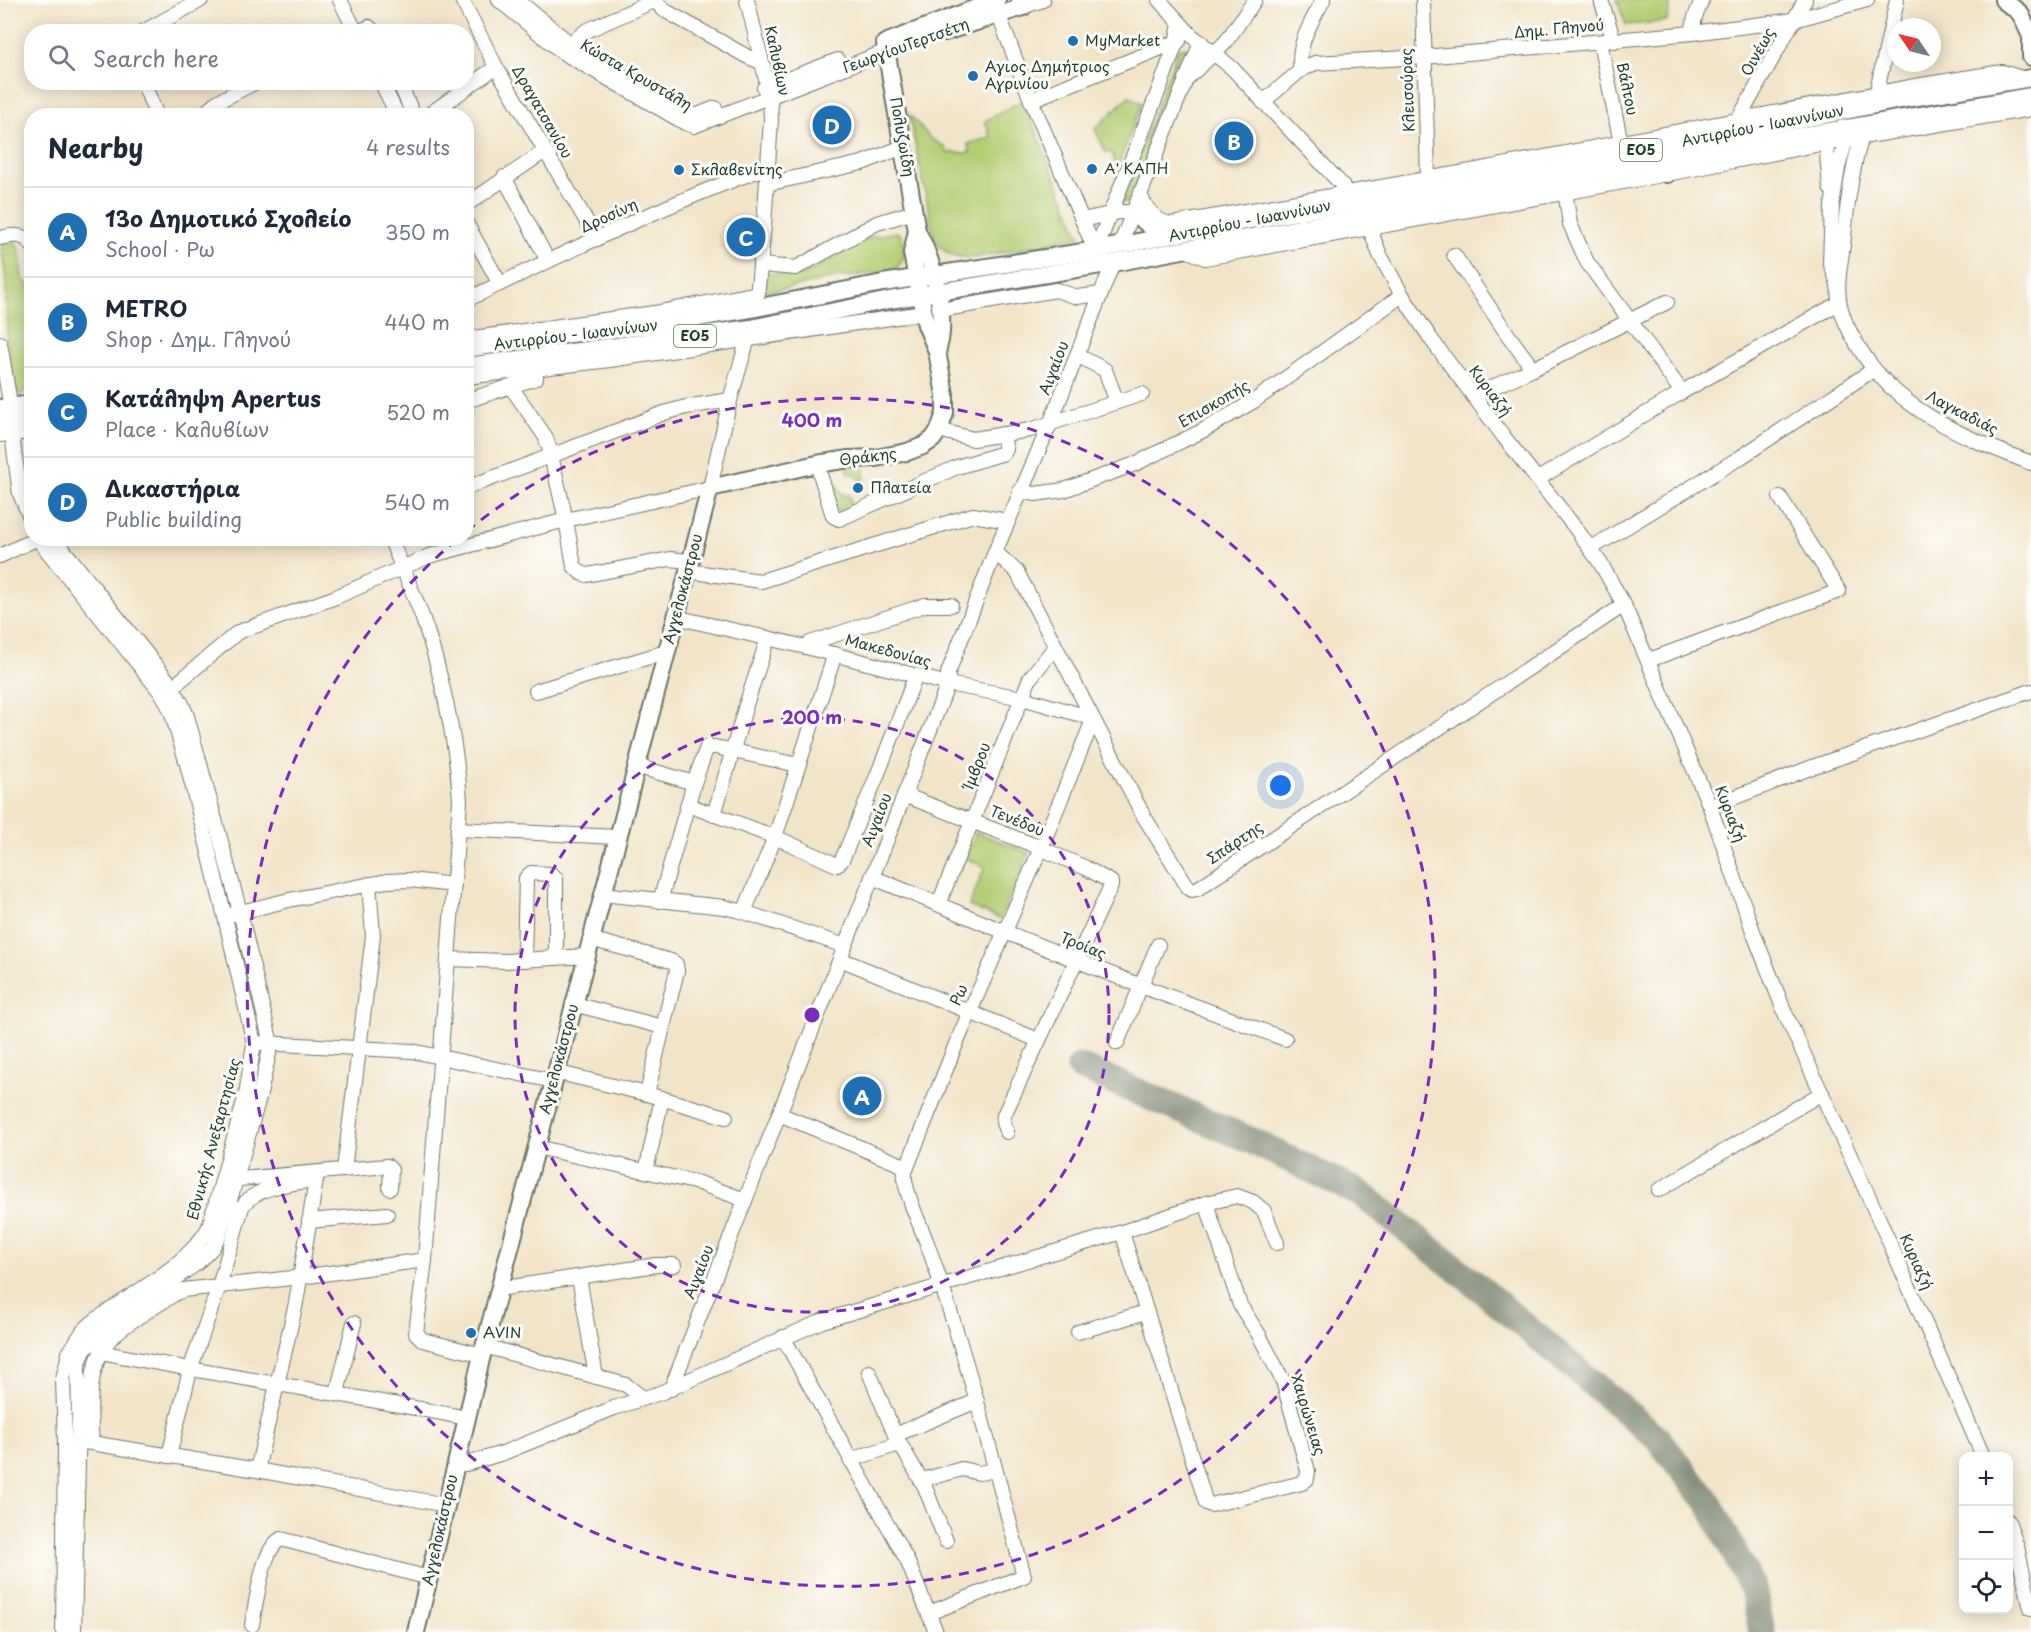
<!DOCTYPE html>
<html lang="en">
<head>
<meta charset="utf-8">
<style>
	body { margin:0; font-family:"Playpen Sans",sans-serif; background:#f2f2f3; color:#1f2937 }
	.controls { position:absolute; right:18px; bottom:18px; display:grid; overflow:hidden; border-radius:12px; box-shadow:0 3px 15px #0003 }
	.controls button { width:54px; height:54px; display:grid; place-items:center; padding:0; border:0; border-bottom:2px solid #e0e1e3; background:#fff; color:#1f2937; font:30px sans-serif }
	.compass { position:absolute; left:1887px; top:18px; width:54px; height:54px; border-radius:50%; background:#fff; box-shadow:0 3px 15px #0003; rotate:305deg }
	.you { position:absolute; left:1281px; top:786px; width:21px; height:21px; margin:-15px; border:4px solid #fff; border-radius:50%; background:#1a73e8; box-shadow:0 0 0 9px #1a73e833 }
	.badge { display:grid; place-items:center; width:39px; height:39px; border-radius:50%; background:#1f6fb2; color:#fff; font-size:20px; font-weight:700 }
	.pin { position:absolute; translate:-50% -50%; border:3px solid #fff; box-shadow:0 2px 6px #0006 }
	.list { margin:0; padding:0; list-style:none }
	h2 { display:flex; justify-content:space-between; align-items:center; height:78px; margin:0; padding:0 24px; font-size:26px }
	h2 small { font-size:20px; font-weight:400; color:#747a83 }
	.list li { display:grid; grid-template-columns:39px 1fr auto; gap:18px; align-items:center; box-sizing:border-box; height:90px; padding:0 24px; border-top:2px solid #e0e1e3 }
	.list b { display:block; font-size:22px; white-space:nowrap }
	.list p { margin:0; font-size:20px; white-space:nowrap; color:#747a83 }
	.list em { font-size:20px; font-style:normal; color:#747a83 }
	.icon { flex:none; width:33px; height:33px; fill:none; stroke:currentColor; stroke-width:2; stroke-linecap:round; stroke-linejoin:round }
	.map { position:relative; flex:none; width:2031px; height:1632px; overflow:hidden }
	.search { position:absolute; background:#fff; box-shadow:0 3px 15px #0003; left:24px; top:24px; width:450px; height:66px; display:flex; align-items:center; gap:15px; box-sizing:border-box; padding:0 21px; border-radius:24px; color:#747a83; font-size:22px }
	.panel { position:absolute; background:#fff; box-shadow:0 3px 15px #0003; left:24px; top:108px; width:450px; height:438px; border-radius:24px }
	.map>svg:first-child { display:block }
</style>
</head>
<body>
<div class="map">
<svg width="2031" height="1632" viewBox="0 0 2031 1632">
	<rect width="100%" height="100%" fill="#fdfcf7"/>
	<filter id="ink" filterUnits="userSpaceOnUse"><feTurbulence type="fractalNoise" baseFrequency=".0167" numOctaves="2"/><feDisplacementMap in="SourceGraphic" scale="12" xChannelSelector="R" yChannelSelector="G"/><feConvolveMatrix kernelMatrix="1 2 1 2 8 2 1 2 1" color-interpolation-filters="sRGB"/></filter>
	<filter id="wash" filterUnits="userSpaceOnUse"><feTurbulence type="fractalNoise" baseFrequency=".008" numOctaves="4" result="noise"/><feDisplacementMap in="SourceGraphic" scale="24" xChannelSelector="R" yChannelSelector="G"/><feGaussianBlur stdDeviation="1.35" result="paint"/><feColorMatrix in="noise" values="0 0 0 0 0 0 0 0 0 0 0 0 0 0 0 0 0 1.4 0 .05"/><feComposite in="paint" operator="in"/></filter>
	<g filter="url(#wash)">
		<rect width="100%" height="100%" fill="#f2e4c9"/>
		<g fill="#b4ce74" stroke="#6a8654" stroke-width="1.5">
			<polygon points="1617,0 1671,0 1667,21 1626,25"/>
			<polygon points="1186,47 1130,199 1128,201 1121,203 1178,49"/>
			<polygon points="1129,96 1142,103 1115,173 1114,157 1109,151 1106,153 1095,129"/>
			<path d="M1023,100L1080,237L973,258C952,257 942,255 934,235L909,114L931,139L945,147L947,153C955,151 962,155 970,152L968,144L991,137L985,121Z"/>
			<polygon points="897,232 901,235 904,245 904,257 899,265 891,271 835,278 764,293 767,273 794,276 805,274 871,237"/>
			<path d="M14,241C25,251 18,263 22,276C23,281 28,284 31,288L30,307L31,386L20,395L14,386L7,340L6,280L1,247L3,244Z"/>
			<polygon points="862,464 865,479 860,480 855,474 849,473 847,467"/>
			<polygon points="837,485 842,494 850,496 851,511 839,515 831,488"/>
			<polygon points="976,832 1029,853 1000,919 969,906 985,867 966,858"/>
		</g>
		<g fill="none" stroke-linecap="round" stroke-linejoin="round">
			<polyline stroke="#88907e" stroke-width="27" points="1080,1067 1250,1140 1361,1194 1474,1283 1658,1439 1709,1503 1753,1589 1762,1632"/>
		</g>
	</g>
	<g filter="url(#ink)">
		<g fill="none" stroke-linecap="round" stroke-linejoin="round">
			<g stroke="#697768" stroke-width="16">
				<g id="minor">
					<polyline points="340,0 356,32"/>
					<polyline points="462,0 496,67 597,239"/>
					<polyline points="499,0 562,52 685,123 694,126 887,51"/>
					<polyline points="517,0 583,54 687,114 698,115 715,108"/>
					<polyline points="654,0 664,10 748,57 761,62"/>
					<polyline points="747,0 770,96 771,120 764,225 756,308"/>
					<polyline points="1159,0 1191,35 1232,68 1342,185 1345,193"/>
					<polyline points="1423,0 1428,178"/>
					<polyline points="1601,0 1614,41"/>
					<polyline points="1023,7 1043,0"/>
					<polyline points="996,8 1031,100 1095,250"/>
					<polyline points="143,32 201,0"/>
					<polyline points="358,32 369,27 374,32"/>
					<polyline points="1692,33 1695,17 1702,0"/>
					<polyline points="1600,42 1621,143"/>
					<polyline points="563,50 586,31 656,0"/>
					<path d="M1301,70C1296,44 1312,22 1323,0"/>
					<polyline points="1186,79 1225,43 1255,0"/>
					<polyline points="143,82 157,116"/>
					<polyline points="381,82 398,116"/>
					<polyline points="399,82 414,116"/>
					<polyline points="1878,86 1897,0"/>
					<polyline points="764,88 838,60"/>
					<polyline points="1031,100 1179,41"/>
					<polyline points="1263,102 1301,70 1315,63 1424,57 1692,33 1794,20 1867,0"/>
					<polyline points="202,116 217,102 256,82"/>
					<polyline points="427,116 496,67"/>
					<polyline points="1738,120 1805,0"/>
					<polyline points="1826,143 1830,188"/>
					<path d="M1860,143C1851,174 1847,205 1844,237C1842,258 1835,283 1840,305C1843,320 1850,333 1858,346C1896,411 1964,437 2031,463"/>
					<polyline points="504,177 548,261"/>
					<polyline points="767,184 862,163 903,147"/>
					<polyline points="1565,191 1570,224 1587,262 1682,392"/>
					<path d="M1140,195C1146,208 1156,223 1172,224L1477,170L1909,87L2002,72L2025,79"/>
					<polyline points="466,205 545,151"/>
					<polyline points="1082,220 1119,212 1134,212"/>
					<polyline points="466,223 500,284"/>
					<polyline points="1369,227 1380,255 1402,295 1431,339 1504,437 1577,530 1601,564 1624,605 1710,807 1754,934 1785,1013 1888,1239 1983,1456"/>
					<path d="M0,238C12,235 24,233 32,245"/>
					<polyline points="1120,245 1201,42"/>
					<polyline points="1096,250 1162,82 1176,43 1180,23"/>
					<polyline points="1186,250 1205,258 1667,174 1826,143 2031,109"/>
					<polyline points="1454,255 1508,335 1533,369"/>
					<polyline points="760,265 796,268 877,223 914,212"/>
					<polyline points="1838,284 1830,262 1832,206 1838,168 1846,139"/>
					<path d="M466,300C565,253 665,204 768,167"/>
					<polyline points="940,310 1056,290 1077,297 1101,294"/>
					<polyline points="466,339 654,313 758,293"/>
					<polyline points="0,343 9,397"/>
					<polyline points="1077,355 1105,370 1117,402"/>
					<polyline points="466,377 610,360 924,313"/>
					<polyline points="511,387 545,436 549,447 566,520 574,566 581,573 587,575 670,559 689,561"/>
					<polyline points="1473,396 1533,369 1667,302"/>
					<polyline points="466,401 536,378 536,363"/>
					<polyline points="939,430 973,439 1030,430 1142,394"/>
					<polyline points="0,435 32,432"/>
					<polyline points="13,442 20,494 32,522"/>
					<polyline points="817,464 833,516 839,519 957,467 1004,453 1006,449 1002,434"/>
					<polyline points="1538,479 1682,392 1839,303"/>
					<polyline points="466,488 664,413 686,407 730,400"/>
					<polyline points="1020,491 1035,494 1064,490 1135,464 1204,430 1254,401 1402,295"/>
					<path d="M37,538L163,695L171,711L187,764L225,917L254,1043L246,1095L209,1227C188,1266 129,1295 93,1322L83,1331L69,1353L63,1379L65,1443L63,1632"/>
					<polyline points="54,538 166,678 181,702 187,716 240,912 271,1044 260,1094 229,1204 218,1238 212,1248 196,1264 105,1327 84,1351 78,1365 79,1417 74,1632"/>
					<path d="M390,538C401,564 412,590 422,616C441,669 457,744 460,801L425,1260L416,1333L423,1340L482,1355"/>
					<polyline points="1590,549 1741,457 1873,370"/>
					<polyline points="995,552 1017,572 1143,815 1188,887 1192,890 1197,889 1624,605"/>
					<polyline points="0,556 38,538"/>
					<polyline points="687,571 761,581 973,515 1008,521"/>
					<polyline points="675,617 806,647 948,684 1022,698 1092,718"/>
					<polyline points="806,647 810,643 925,605 951,605"/>
					<polyline points="1649,660 1839,591 1780,497"/>
					<polyline points="536,691 666,652"/>
					<polyline points="167,692 238,632 336,597 429,556 566,520 710,488 730,400 751,328"/>
					<polyline points="636,766 694,783"/>
					<polyline points="904,795 1031,844 1086,868 1111,882 1111,886 1004,1115 1003,1123 1007,1132"/>
					<polyline points="688,805 775,837 837,865 842,860 877,776 916,675"/>
					<polyline points="1710,807 1815,766 2031,691"/>
					<polyline points="714,815 746,705 768,638"/>
					<polyline points="458,829 617,837"/>
					<polyline points="872,877 1005,932 1141,986 1285,1039"/>
					<polyline points="602,894 724,907 744,912 845,946"/>
					<polyline points="660,901 694,783 707,747 715,747 798,765"/>
					<polyline points="939,903 1030,678 1055,647"/>
					<polyline points="744,912 775,837 835,654"/>
					<polyline points="233,914 289,900 387,881 410,880 454,885"/>
					<polyline points="590,939 671,961 676,964 677,971 663,1027"/>
					<polyline points="449,959 505,961 586,956"/>
					<polyline points="840,959 1038,1040"/>
					<polyline points="524,960 526,878 531,873 551,874 556,878 556,958"/>
					<polyline points="573,1004 663,1027 647,1094"/>
					<polyline points="262,1043 412,1051 553,1081"/>
					<polyline points="1117,1043 1158,945"/>
					<polyline points="555,1072 647,1094 726,1117"/>
					<polyline points="779,1114 907,1167"/>
					<polyline points="536,1147 699,1183 745,1200"/>
					<polyline points="344,1170 373,936 369,884"/>
					<polyline points="646,1171 662,1098"/>
					<polyline points="229,1180 387,1166 391,1170 390,1188"/>
					<polyline points="1659,1190 1822,1093"/>
					<polyline points="309,1221 387,1214"/>
					<polyline points="1122,1232 1206,1503 1211,1505 1302,1483 1307,1479 1308,1471 1283,1381 1259,1335 1240,1305 1206,1203"/>
					<polyline points="579,1277 596,1377"/>
					<polyline points="499,1289 656,1265 674,1265"/>
					<polyline points="1078,1332 1146,1312"/>
					<polyline points="783,1337 907,1560 936,1632"/>
					<polyline points="484,1346 626,1385 643,1398"/>
					<path d="M101,1352C222,1377 345,1393 467,1418"/>
					<polyline points="869,1372 895,1435 925,1487 946,1541"/>
					<polyline points="671,1389 948,684 948,673 995,552 1050,424 1113,263"/>
					<polyline points="337,1393 354,1323"/>
					<polyline points="895,1435 977,1401"/>
					<polyline points="85,1442 257,1470 446,1505"/>
					<path d="M92,1442C89,1407 86,1362 114,1335C131,1319 156,1307 176,1293L183,1290L301,1277L425,1260"/>
					<path d="M169,1456L190,1370L219,1286L242,1207C255,1186 293,1183 316,1180L296,1303L257,1470"/>
					<polyline points="850,1460 899,1444"/>
					<polyline points="456,1464 466,1464 503,1453 614,1408 660,1393 822,1321 1122,1232 1206,1203 1237,1196 1253,1202 1264,1211 1277,1243"/>
					<polyline points="922,1480 962,1469 979,1473 995,1470"/>
					<polyline points="2008,1521 2017,1547 2031,1609"/>
					<path d="M929,1613L1024,1576C994,1466 967,1354 928,1246C922,1228 902,1188 905,1172L956,1044L1041,848L1093,720"/>
					<path d="M252,1625C256,1604 262,1548 281,1539L429,1578"/>
				</g>
			</g>
			<g stroke="#697768" stroke-width="20">
				<g id="major">
					<polyline points="2003,0 2020,13 2031,36"/>
					<polyline points="945,32 1023,7 1020,0"/>
					<polyline points="2031,40 2031,57"/>
					<polyline points="1641,165 1667,174"/>
					<path d="M1134,212C1146,222 1154,234 1171,234"/>
					<polyline points="466,349 592,331 656,325 756,308 883,283 1096,250 1251,220 1572,164 1911,98 2031,78"/>
					<path d="M937,351C949,321 933,260 917,231L885,43L997,0"/>
					<polyline points="466,366 751,328 890,300 1113,263 1640,164 2031,96"/>
					<polyline points="0,408 32,404"/>
					<polyline points="0,423 32,419"/>
					<polyline points="416,1632 482,1355 710,488 817,464 849,459 876,458 907,452 923,446 933,439 939,430 945,413 945,395 937,351 926,325 912,253 917,231"/>
				</g>
			</g>
			<use href="#minor" stroke="#fff" stroke-width="14"/>
			<use href="#major" stroke="#fff" stroke-width="16"/>
		</g>
	</g>
	<g fill="none" stroke="#7b2cbf" stroke-width="3" stroke-dasharray="10 8">
		<circle cx="812" cy="1015" r="297"/>
		<path d="M467 531A594 594 0 1 1 455 541"/>
	</g>
	<g fill="#1f6fb2" stroke="#fdfcf7" stroke-width="2">
		<circle cx="1073" cy="41" r="6"/>
		<circle cx="973" cy="76" r="6"/>
		<circle cx="1092" cy="169" r="6"/>
		<circle cx="679" cy="170" r="6"/>
		<circle cx="858" cy="488" r="6"/>
		<circle cx="471" cy="1333" r="6"/>
	</g>
	<g text-anchor="middle" stroke-width="6" stroke-linejoin="round" paint-order="stroke">
		<g fill="#fdfcf7" stroke="#62766e" stroke-width="1.5">
			<rect x="1620" y="139" width="42" height="22" rx="4.5"/>
			<rect x="674" y="325" width="42" height="22" rx="4.5"/>
		</g>
		<g font-size="14" font-weight="bold" fill="#1f3d34">
			<text x="1641" y="155">ΕΟ5</text>
			<text x="695" y="341">ΕΟ5</text>
		</g>
		<g font-size="15" fill="#1f3d34" stroke="#fdfcf7">
			<text transform="translate(1559 29) rotate(-5)" y="5">Δημ. Γληνού</text>
			<text transform="translate(906 46) rotate(-20)" y="5">ΓεωργίουΤερτσέτη</text>
			<text transform="translate(1758 52) rotate(-61)" y="5">Οινέως</text>
			<text transform="translate(777 61) rotate(78)" y="5">Καλυβίων</text>
			<text transform="translate(636 75) rotate(30)" y="5">Κώστα Κρυστάλη</text>
			<text transform="translate(1627 89) rotate(78)" y="5">Βάλτου</text>
			<text transform="translate(1408 90) rotate(-92)" y="5">Κλεισούρας</text>
			<text transform="translate(542 112) rotate(60)" y="5">Δραγατσανίου</text>
			<text transform="translate(1763 126) rotate(-11)" y="5">Αντιρρίου - Ιωαννίνων</text>
			<text transform="translate(902 137) rotate(80)" y="5">Πολυζωίδη</text>
			<text transform="translate(609 216) rotate(-24)" y="5">Δροσίνη</text>
			<text transform="translate(1250 221) rotate(-11)" y="5">Αντιρρίου - Ιωαννίνων</text>
			<text transform="translate(576 335) rotate(-7)" y="5">Αντιρρίου - Ιωαννίνων</text>
			<text transform="translate(1054 368) rotate(-69)" y="5">Αιγαίου</text>
			<text transform="translate(1490 391) rotate(53)" y="5">Κυριαζή</text>
			<text transform="translate(1214 404) rotate(-30)" y="5">Επισκοπής</text>
			<text transform="translate(1962 413) rotate(27)" y="5">Λαγκαδιάς</text>
			<text transform="translate(868 457) rotate(-7)" y="5">Θράκης</text>
			<text transform="translate(683 589) rotate(-75)" y="5">Αγγελοκάστρου</text>
			<text transform="translate(888 651) rotate(15)" y="5">Μακεδονίας</text>
			<text transform="translate(977 766) rotate(-68)" y="5">Ίμβρου</text>
			<text transform="translate(1730 814) rotate(69)" y="5">Κυριαζή</text>
			<text transform="translate(877 820) rotate(-69)" y="5">Αιγαίου</text>
			<text transform="translate(1017 821) rotate(22)" y="5">Τενέδου</text>
			<text transform="translate(1235 843) rotate(-34)" y="5">Σπάρτης</text>
			<text transform="translate(1083 946) rotate(22)" y="5">Τροίας</text>
			<text transform="translate(959 995) rotate(-66)" y="5">Ρω</text>
			<text transform="translate(559 1059) rotate(-75)" y="5">Αγγελοκάστρου</text>
			<text transform="translate(214 1139) rotate(-75)" y="5">Εθνικής Ανεξαρτησίας</text>
			<text transform="translate(1916 1262) rotate(66)" y="5">Κυριαζή</text>
			<text transform="translate(699 1272) rotate(-69)" y="5">Αιγαίου</text>
			<text transform="translate(1308 1415) rotate(73)" y="5">Χαιρώνειας</text>
			<text transform="translate(440 1530) rotate(-77)" y="5">Αγγελοκάστρου</text>
		</g>
		<g font-size="15" fill="#1f3d34" stroke="#fdfcf7" text-anchor="start">
			<text x="1085" y="46">MyMarket</text>
			<text x="985" y="72">Αγιος Δημήτριος<tspan x="985" dy="17">Αγρινίου</tspan></text>
			<text x="1104" y="174">Α' ΚΑΠΗ</text>
			<text x="691" y="175">Σκλαβενίτης</text>
			<text x="870" y="493">Πλατεία</text>
			<text x="483" y="1338">AVIN</text>
		</g>
	</g>
	<circle cx="812" cy="1015" r="9" fill="#7b2cbf" stroke="#fdfcf7" stroke-width="3"/>
	<g font-size="18" text-anchor="middle" font-weight="bold" fill="#7b2cbf" stroke="#fdfcf7" stroke-width="6" stroke-linejoin="round" paint-order="stroke">
		<text x="812" y="427">400 m</text>
		<text x="812" y="724">200 m</text>
	</g>
</svg>
<div class="controls">
<button>+</button>
<button>−</button>
<button><svg class="icon" aria-label="locate" viewBox="0 0 24 24"><circle cx="12" cy="12" r="6"/><path d="M12 2v4M12 18v4M2 12h4M18 12h4"/></svg></button>
</div>
<svg class="compass" viewBox="-18 -18 36 36"><path d="M0-13l5 13h-10z" fill="#e53935"/><path d="M0 13l5-13h-10z" fill="#747a83"/></svg>
<div class="you"></div>
<div class="pin badge" style="left:862px;top:1096px">A</div>
<div class="pin badge" style="left:1234px;top:141px">B</div>
<div class="pin badge" style="left:746px;top:237px">C</div>
<div class="pin badge" style="left:832px;top:125px">D</div>
<div class="search"><svg class="icon" aria-label="search" viewBox="0 0 24 24"><circle cx="10" cy="10" r="6"/><path d="M15 15l6 6"/></svg>Search here</div>
<section class="panel">
<h2>Nearby<small>4 results</small></h2>
<ul class="list">
<li><span class="badge">A</span><div><b>13ο Δημοτικό Σχολείο</b><p>School · Ρω</p></div><em>350 m</em></li>
<li><span class="badge">B</span><div><b>METRO</b><p>Shop · Δημ. Γληνού</p></div><em>440 m</em></li>
<li><span class="badge">C</span><div><b>Κατάληψη Apertus</b><p>Place · Καλυβίων</p></div><em>520 m</em></li>
<li><span class="badge">D</span><div><b>Δικαστήρια</b><p>Public building</p></div><em>540 m</em></li>
</ul>
</section>
</div>
</body>
</html>
